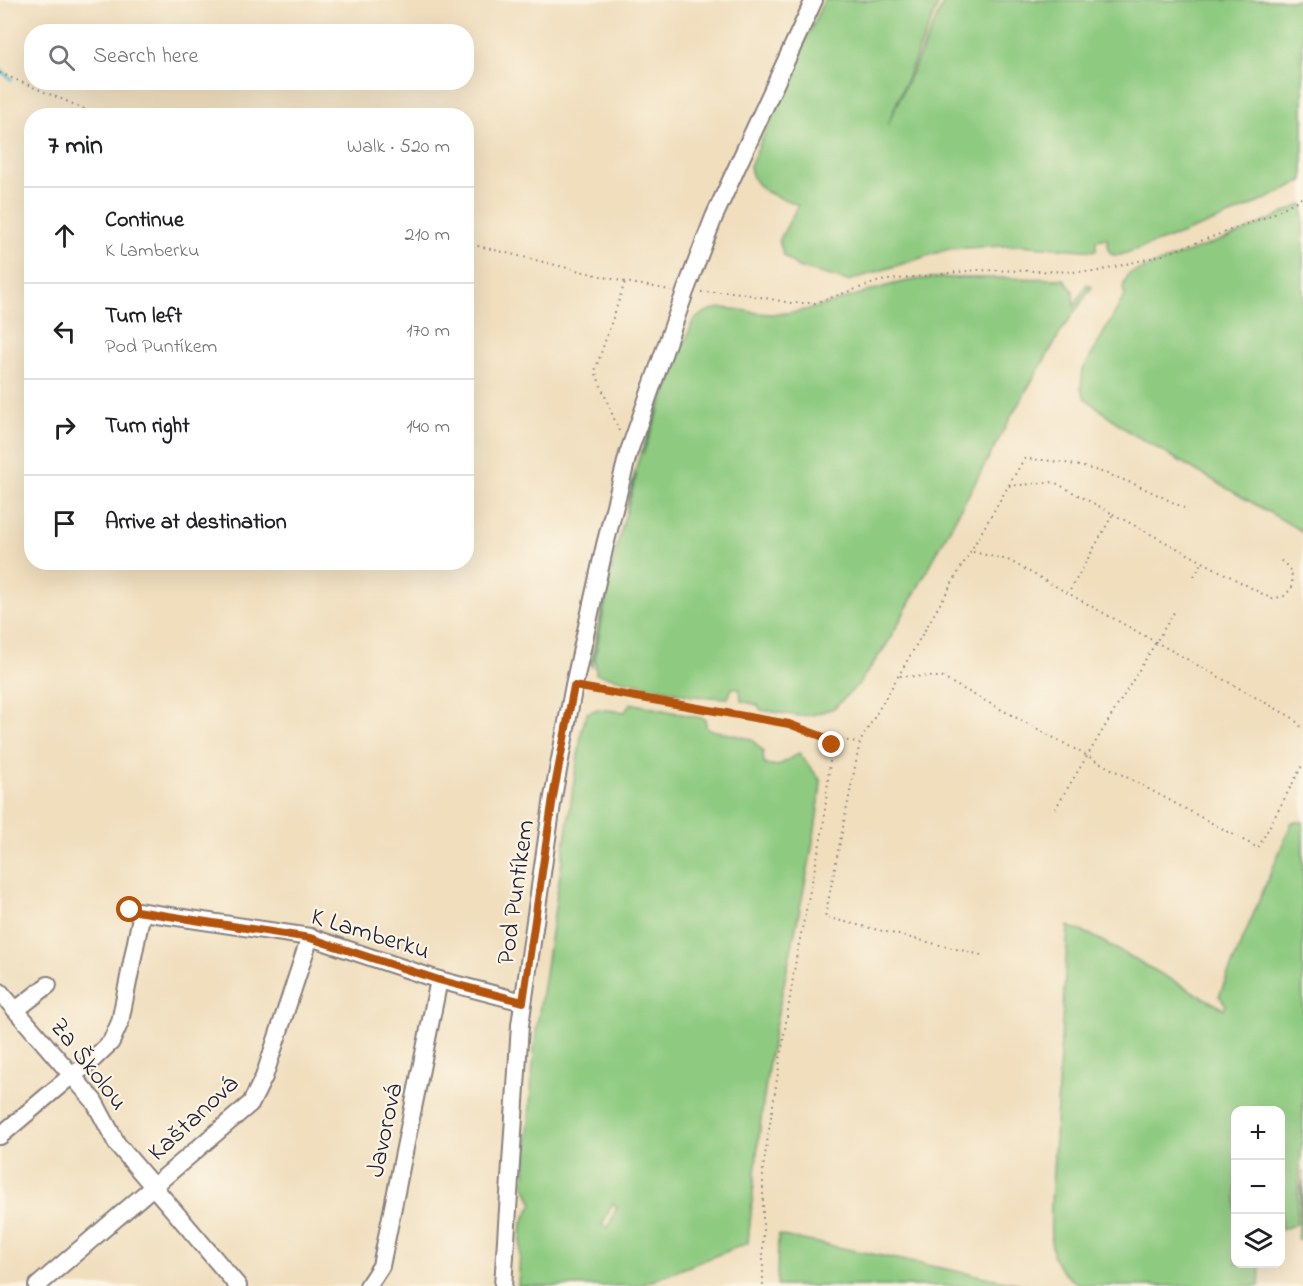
<!DOCTYPE html>
<html lang="en">
<head>
<meta charset="utf-8">
<style>
	body { margin:0; font-family:"Indie Flower",sans-serif; background:#f6f6f6; color:#202124 }
	.controls { position:absolute; right:18px; bottom:18px; display:grid; overflow:hidden; border-radius:12px; box-shadow:0 6px 24px #0002 }
	.controls button { width:54px; height:54px; display:grid; place-items:center; padding:0; border:0; border-bottom:2px solid #e0e0e0; background:#fff; color:#202124; font:30px sans-serif }
	.stop { position:absolute; width:18px; height:18px; margin:-14px; border:4px solid #b45309; border-radius:50%; background:#fff }
	.stop.end { background:#b45309; border-color:#fff; box-shadow:0 2px 6px #0008 }
	.list { margin:0; padding:0; list-style:none }
	h2 { display:flex; justify-content:space-between; align-items:center; height:78px; margin:0; padding:0 24px; font-size:26px }
	h2 small { font-size:20px; font-weight:400; color:#757577 }
	.list li { display:grid; grid-template-columns:39px 1fr auto; gap:18px; align-items:center; box-sizing:border-box; height:96px; padding:0 24px; border-top:2px solid #e0e0e0 }
	.list b { display:block; font-size:22px; white-space:nowrap }
	.list p { margin:0; font-size:20px; white-space:nowrap; color:#757577 }
	.list em { font-size:20px; font-style:normal; color:#757577 }
	.icon { flex:none; width:33px; height:33px; fill:none; stroke:currentColor; stroke-width:2; stroke-linecap:round; stroke-linejoin:round }
	.map { position:relative; flex:none; width:1303px; height:1286px; overflow:hidden }
	.search { position:absolute; background:#fff; box-shadow:0 6px 24px #0002; left:24px; top:24px; width:450px; height:66px; display:flex; align-items:center; gap:15px; box-sizing:border-box; padding:0 21px; border-radius:24px; color:#757577; font-size:22px }
	.panel { position:absolute; background:#fff; box-shadow:0 6px 24px #0002; left:24px; top:108px; width:450px; height:462px; border-radius:24px }
	.map>svg:first-child { display:block }
</style>
</head>
<body>
<div class="map">
<svg width="1303" height="1286" viewBox="0 0 1303 1286">
	<rect width="100%" height="100%" fill="#fcf5e5"/>
	<filter id="ink" filterUnits="userSpaceOnUse"><feTurbulence type="fractalNoise" baseFrequency=".0167" numOctaves="2"/><feDisplacementMap in="SourceGraphic" scale="12" xChannelSelector="R" yChannelSelector="G"/><feConvolveMatrix kernelMatrix="1 2 1 2 8 2 1 2 1" color-interpolation-filters="sRGB"/></filter>
	<filter id="wash" filterUnits="userSpaceOnUse"><feTurbulence type="fractalNoise" baseFrequency=".008" numOctaves="4" result="noise"/><feDisplacementMap in="SourceGraphic" scale="24" xChannelSelector="R" yChannelSelector="G"/><feGaussianBlur stdDeviation="1.35" result="paint"/><feColorMatrix in="noise" values="0 0 0 0 0 0 0 0 0 0 0 0 0 0 0 0 0 1.4 0 .05"/><feComposite in="paint" operator="in"/></filter>
	<g filter="url(#wash)">
		<rect width="100%" height="100%" fill="#f0debd"/>
		<g fill="#8eca80" stroke="#58765e" stroke-width="1.5" fill-rule="evenodd">
			<path d="M824,0H940L887,126L945,0H1303V180C1246,212 1183,234 1120,255H1113L1108,250L1107,238L1096,240V251L1019,245L949,249L848,281L798,267L784,256L779,241L798,205C776,195 753,193 750,166Z"/>
			<polygon points="1303,204 1303,532 1131,433 1085,398 1081,389 1083,370 1125,295 1123,287 1128,274 1244,232"/>
			<path d="M991,278L1064,279L1073,291L1074,306L1087,284L1092,287L1062,330L1013,413L887,644L858,685L834,708L812,715L800,716L761,710L758,705L741,701L740,689L732,688L728,698L692,696L596,674L595,657L616,549L637,474L625,508L638,461L667,379L672,367L643,454L693,321C720,296 744,316 776,314C826,311 862,289 909,281C935,276 964,278 991,278Z"/>
			<polygon points="611,565 592,667 590,663"/>
			<path d="M630,703L705,719L707,729L751,739L763,751L764,764L778,766L799,753L821,781C816,849 789,952 773,1038C761,1106 755,1174 748,1243L639,1286H518L522,1222L533,1204L524,1184L535,1039L582,729L587,713L598,709L625,712ZM613,1203L617,1207L608,1228L602,1225Z"/>
			<path d="M1292,822H1303V1128L1296,1224L1281,1230L1280,1110H1236V1264H1260L1259,1286H1084C1045,1269 1051,1241 1051,1204L1068,926L1091,935L1224,1009L1226,1005L1219,996Z"/>
			<polygon points="778,1235 1030,1286 777,1286"/>
		</g>
		<polygon fill="#72ae6e" stroke="#4a6854" stroke-width="1.5" points="1303,1171 1303,1241 1297,1239"/>
		<g fill="none" stroke-linecap="round" stroke-linejoin="round">
			<polyline stroke="#4cb4cb" stroke-width="4" points="0,70 11,79"/>
		</g>
	</g>
	<g filter="url(#ink)">
		<g fill="none" stroke-linecap="round" stroke-linejoin="round">
			<g stroke="#89807c" stroke-width="20">
				<g id="minor">
					<polyline points="130,910 310,937 439,980 523,1002"/>
					<polyline points="0,992 94,1101 117,1144 238,1286"/>
					<polyline points="16,1010 48,985"/>
					<polyline points="0,1136 72,1075 86,1066 111,1042 120,1022 142,912"/>
					<polyline points="37,1286 251,1103 264,1077 310,937"/>
					<polyline points="368,1286 381,1266 439,980"/>
					<polyline points="503,1286 520,1025 553,797 574,685 605,545 628,454 685,292 714,217 814,0"/>
				</g>
			</g>
			<g stroke="#89807c" stroke-width="2" stroke-dasharray="1.5 4.5" stroke-linecap="butt">
				<polyline points="0,73 101,116"/>
				<polyline points="466,243 625,282 671,290"/>
				<polyline points="701,292 735,292 791,303 815,303 880,281 976,270 1094,272 1163,255 1271,215 1303,197"/>
				<polyline points="619,431 595,371 625,282"/>
				<polyline points="1009,486 1054,482 1113,514 1068,594"/>
				<path d="M1113,514L1272,599L1284,596L1292,588C1293,573 1291,567 1278,559"/>
				<polyline points="973,552 1008,560 1293,718 1303,729"/>
				<polyline points="1194,576 1202,563"/>
				<polyline points="900,676 941,677 1258,848 1303,764"/>
				<polyline points="588,688 789,724 832,742 823,829 797,953 763,1168 763,1286"/>
				<polyline points="829,739 859,742"/>
				<polyline points="1055,809 1176,609"/>
				<path d="M981,955L825,917L860,742L1024,459C1083,460 1132,481 1184,508"/>
			</g>
			<use href="#minor" stroke="#fff" stroke-width="16"/>
		</g>
	</g>
	<g fill="none" stroke-linecap="round" stroke-linejoin="round" filter="url(#ink)">
		<polyline stroke="#b45309" stroke-width="8" points="130,910 310,938 439,980 523,1002 553,797 574,686 789,724 829,739 832,745"/>
	</g>
	<g text-anchor="middle" stroke-width="4.5" stroke-linejoin="round" paint-order="stroke">
		<g font-size="26" fill="#22223b" stroke="#fcf5e5">
			<text transform="translate(514 892) rotate(-82)" y="9">Pod Puntíkem</text>
			<text transform="translate(371 932) rotate(17)" y="9">K Lamberku</text>
			<text transform="translate(90 1063) rotate(52)" y="9">Za Školou</text>
			<text transform="translate(192 1117) rotate(-43)" y="9">Kaštanová</text>
			<text transform="translate(383 1130) rotate(-78)" y="9">Javorová</text>
		</g>
	</g>
</svg>
<div class="controls">
<button>+</button>
<button>−</button>
<button><svg class="icon" aria-label="layers" viewBox="0 0 24 24"><path d="M12 4l9 5-9 5-9-5zM3 14l9 5 9-5"/></svg></button>
</div>
<div class="stop" style="left:130px;top:910px"></div>
<div class="stop end" style="left:832px;top:745px"></div>
<div class="search"><svg class="icon" aria-label="search" viewBox="0 0 24 24"><circle cx="10" cy="10" r="6"/><path d="M15 15l6 6"/></svg>Search here</div>
<section class="panel">
<h2>7 min<small>Walk · 520 m</small></h2>
<ul class="list">
<li><svg class="icon" aria-label="ahead" viewBox="0 0 24 24"><path d="M12 20V5M6 11l6-6 6 6"/></svg><div><b>Continue</b><p>K Lamberku</p></div><em>210 m</em></li>
<li><svg class="icon" aria-label="left" viewBox="0 0 24 24"><path d="M17 20v-9H6M10 6l-5 5 5 5"/></svg><div><b>Turn left</b><p>Pod Puntíkem</p></div><em>170 m</em></li>
<li><svg class="icon" aria-label="right" viewBox="0 0 24 24"><path d="M7 20v-9h11M14 6l5 5-5 5"/></svg><div><b>Turn right</b></div><em>140 m</em></li>
<li><svg class="icon" aria-label="arrive" viewBox="0 0 24 24"><path d="M6 21V4h12l-3 4 3 4H6"/></svg><div><b>Arrive at destination</b></div></li>
</ul>
</section>
</div>
</body>
</html>
